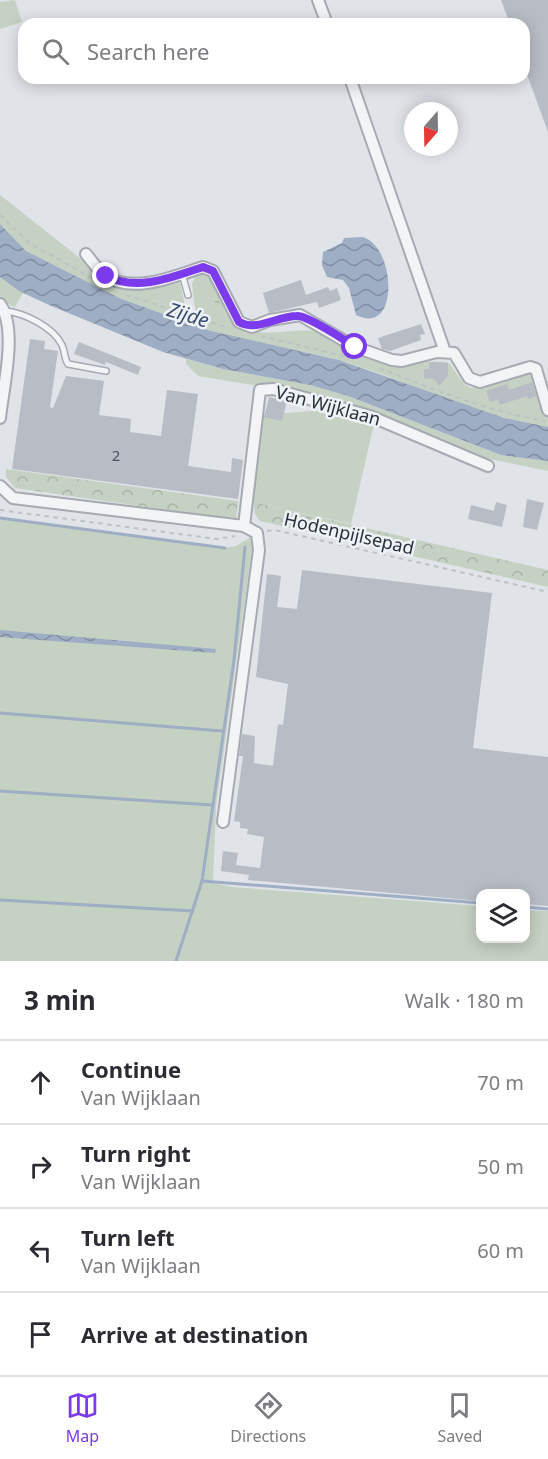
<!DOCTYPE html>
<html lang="en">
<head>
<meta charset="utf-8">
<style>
	body { margin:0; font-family:"Noto Sans",sans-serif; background:#f2f2f3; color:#2b2b33 }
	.controls { position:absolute; right:18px; bottom:18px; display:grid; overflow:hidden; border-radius:12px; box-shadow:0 3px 15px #0003 }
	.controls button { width:54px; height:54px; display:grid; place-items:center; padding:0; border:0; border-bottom:2px solid #e1e1e2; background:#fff; color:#2b2b33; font:30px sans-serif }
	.compass { position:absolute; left:404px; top:102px; width:54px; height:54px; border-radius:50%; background:#fff; box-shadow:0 3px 15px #0003; rotate:200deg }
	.stop { position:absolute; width:18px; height:18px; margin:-14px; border:4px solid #7c3aed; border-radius:50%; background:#fff }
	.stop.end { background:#7c3aed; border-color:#fff; box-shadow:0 2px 6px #0008 }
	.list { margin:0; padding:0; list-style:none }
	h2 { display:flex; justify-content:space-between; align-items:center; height:78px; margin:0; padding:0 24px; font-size:26px }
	h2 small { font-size:20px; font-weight:400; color:#7c7c81 }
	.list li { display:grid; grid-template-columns:39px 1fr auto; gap:18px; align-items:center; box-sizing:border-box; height:84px; padding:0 24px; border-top:2px solid #e1e1e2 }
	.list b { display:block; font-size:22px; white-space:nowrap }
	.list p { margin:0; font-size:20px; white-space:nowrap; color:#7c7c81 }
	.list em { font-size:20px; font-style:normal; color:#7c7c81 }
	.icon { flex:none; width:33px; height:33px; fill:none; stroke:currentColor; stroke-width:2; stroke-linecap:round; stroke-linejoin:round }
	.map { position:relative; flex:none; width:548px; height:961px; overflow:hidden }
	.search { position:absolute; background:#fff; box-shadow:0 3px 15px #0003; left:18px; right:18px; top:18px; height:66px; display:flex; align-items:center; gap:15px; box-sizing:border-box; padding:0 21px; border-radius:18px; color:#7c7c81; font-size:22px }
	.sheet { height:414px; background:#fff }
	nav { display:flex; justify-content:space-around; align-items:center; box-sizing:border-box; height:84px; border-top:2px solid #e1e1e2; background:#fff; font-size:16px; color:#7c7c81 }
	nav a { display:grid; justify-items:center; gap:3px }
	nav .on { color:#7c3aed }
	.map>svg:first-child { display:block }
</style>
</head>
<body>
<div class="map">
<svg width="548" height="961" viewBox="0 0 548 961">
	<defs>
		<pattern id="forest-crowns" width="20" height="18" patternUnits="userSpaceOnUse" patternTransform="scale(1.5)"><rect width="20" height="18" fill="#c5d1c2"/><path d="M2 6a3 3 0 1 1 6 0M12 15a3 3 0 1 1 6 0" fill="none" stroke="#a9b4a8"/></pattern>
		<pattern id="water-waves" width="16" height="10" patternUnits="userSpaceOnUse" patternTransform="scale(1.5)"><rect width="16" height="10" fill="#9eaec5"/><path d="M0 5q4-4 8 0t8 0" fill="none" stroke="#818ea1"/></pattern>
	</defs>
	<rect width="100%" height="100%" fill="#e0e3e8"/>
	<g fill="#c5d1c2">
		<polygon points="15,0 22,22 0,29 0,2"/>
		<polygon points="0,195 114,285 145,289 180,283 189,323 119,298 44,261 26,251 0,224"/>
		<path d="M203,273C207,277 214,281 217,285C225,296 222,313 234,323C258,342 293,326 319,332C343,337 363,361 390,365C409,368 429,358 449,363L465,385L471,388L530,373L544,411H548V427C475,419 409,380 339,360C292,347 243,343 197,326L192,283L196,276Z"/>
		<polygon points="0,277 23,293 14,308 0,296"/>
		<polygon points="186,359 223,369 310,385 348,396 501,455 548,461 548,471 481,457 470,451 265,387 198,376 186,364"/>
		<polygon points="325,410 374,424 351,524 253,502 262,415"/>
		<polygon points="0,519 225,548 236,546 254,535 216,806 213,883 232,887 480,906 480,938 526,938 526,910 548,911 548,961 0,961"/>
	</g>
	<g fill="url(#forest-crowns)">
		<polygon points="210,273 227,324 208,316 216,306 206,276 193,278 193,274"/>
		<polygon points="6,469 238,501 236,520 15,488 6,477"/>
		<polygon points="253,502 548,570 548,587 260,521 255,514"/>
	</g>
	<g fill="url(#water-waves)">
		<polygon points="0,224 26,251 119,298 211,331 339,360 504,418 548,427 548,461 501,455 348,396 310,385 223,369 163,352 49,305 19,291 0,277"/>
		<path d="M363,237C396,247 400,337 356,315L349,288L343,280L327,277L322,265L323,252L342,243L344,238Z"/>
		<polygon points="0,630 216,649 215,653 0,637"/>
	</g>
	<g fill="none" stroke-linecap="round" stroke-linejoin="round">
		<g stroke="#9eaec5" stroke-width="3">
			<polyline points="0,518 225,548"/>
			<polyline points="0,713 222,731"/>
			<polyline points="0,791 212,805"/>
			<polyline points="202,881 480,903"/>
			<polyline points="0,900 193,911"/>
			<polyline points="526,907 548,909"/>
			<polyline points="176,961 202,881 234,660 245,547"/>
		</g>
	</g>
	<g fill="#b8bcc4">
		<polygon points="501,0 548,0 548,132 524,66 524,24 510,24"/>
		<polygon points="301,280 306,295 328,287 330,291 337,288 341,300 319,308 317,302 269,313 263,293"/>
		<polygon points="421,324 425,334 420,335 421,340 390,351 382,349 378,338"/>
		<polygon points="30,339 45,341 44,349 58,351 50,407 53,408 66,376 104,381 99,415 131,419 130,432 161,436 167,390 198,394 188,466 231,472 232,458 243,460 238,499 12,469"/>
		<polygon points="79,342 141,367 138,375 106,362 105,365 74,354"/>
		<polygon points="429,362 448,363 448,376 439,386 434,379 424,378 424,369 429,369"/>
		<polygon points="532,382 536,396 528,399 527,396 500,405 498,399 490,402 486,391 507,384 509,390"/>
		<polygon points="269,397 287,401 282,421 264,417"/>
		<polygon points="527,499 544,503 537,530 523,527"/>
		<polygon points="496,502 507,505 502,527 468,519 471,505 494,511"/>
		<polygon points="302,570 492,593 473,748 548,757 548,906 525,904 525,894 480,894 480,901 248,880 249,875 221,871 223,851 238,853 236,865 260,868 264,837 247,834 248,829 240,828 240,822 234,821 243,756 239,756 242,734 255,736 254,763 273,766 278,724 283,725 288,684 256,677 267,574 281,576 277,607 297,609"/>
	</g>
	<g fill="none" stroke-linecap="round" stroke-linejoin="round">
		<g stroke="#a6aab2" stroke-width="8">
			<g id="service">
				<polyline points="182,274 188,295"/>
				<path d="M5,311C25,313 53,327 62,345C65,351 64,358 68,364L106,371"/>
			</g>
		</g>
		<g stroke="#a6aab2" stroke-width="14">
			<g id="minor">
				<polyline points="318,0 327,24"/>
				<polyline points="350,78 445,352"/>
				<path d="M86,254C92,261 97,269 104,275C132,295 175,276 203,267L213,271L239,322L252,327L270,320L300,315L355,347L392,360L402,361L437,352L454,353L469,378L480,382L530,367L536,369L548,410"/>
				<path d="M0,304C18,329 3,388 0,418"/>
				<polyline points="0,486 13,498 244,526 260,390 273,389 370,416 488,466"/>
				<polyline points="223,822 259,550 257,533 244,526"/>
			</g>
		</g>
		<g stroke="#bec1c6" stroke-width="2" stroke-dasharray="4.5 4.5" stroke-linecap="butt">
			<polyline points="0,215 29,243 92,278"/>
			<polyline points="126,295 229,328"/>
			<polyline points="261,336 352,358"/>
			<path d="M380,368C434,390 487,411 545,421"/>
			<polyline points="0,510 217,539 235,536"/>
			<polyline points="267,531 275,530 548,592"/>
		</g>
		<use href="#service" stroke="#f2f4f6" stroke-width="5"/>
		<use href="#minor" stroke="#f2f4f6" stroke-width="10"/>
	</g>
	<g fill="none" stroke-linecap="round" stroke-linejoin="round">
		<path stroke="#7c3aed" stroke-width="8" d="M106,276C137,292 173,277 203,267L213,271L239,322C257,332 277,316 297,316C306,315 345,340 355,347"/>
	</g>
	<g text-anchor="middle" stroke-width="5" stroke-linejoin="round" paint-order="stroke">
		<g font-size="15" fill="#4e5360">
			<text x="116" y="461">2</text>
		</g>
		<g font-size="18" fill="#2a303e" stroke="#eff2f6">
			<text transform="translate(328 406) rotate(15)" y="6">Van Wijklaan</text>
			<text transform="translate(349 534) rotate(13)" y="6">Hodenpijlsepad</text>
		</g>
		<g font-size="20" font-style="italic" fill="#374c6f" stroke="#eff2f6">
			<text transform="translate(188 315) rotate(17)" y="7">Zijde</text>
		</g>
	</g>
</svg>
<div class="controls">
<button><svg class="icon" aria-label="layers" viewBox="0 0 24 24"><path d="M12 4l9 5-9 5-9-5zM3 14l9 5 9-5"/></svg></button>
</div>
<svg class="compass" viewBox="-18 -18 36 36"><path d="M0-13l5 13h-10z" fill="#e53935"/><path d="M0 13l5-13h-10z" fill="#7c7c81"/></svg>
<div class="stop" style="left:355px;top:347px"></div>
<div class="stop end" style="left:106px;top:276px"></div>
<div class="search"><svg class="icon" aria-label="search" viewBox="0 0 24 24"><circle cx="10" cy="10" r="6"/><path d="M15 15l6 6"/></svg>Search here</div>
</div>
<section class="sheet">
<h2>3 min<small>Walk · 180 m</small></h2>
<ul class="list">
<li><svg class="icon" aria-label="ahead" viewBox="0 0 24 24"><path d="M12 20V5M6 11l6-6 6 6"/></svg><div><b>Continue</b><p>Van Wijklaan</p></div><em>70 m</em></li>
<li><svg class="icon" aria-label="right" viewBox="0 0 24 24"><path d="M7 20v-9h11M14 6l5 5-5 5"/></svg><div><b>Turn right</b><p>Van Wijklaan</p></div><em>50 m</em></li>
<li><svg class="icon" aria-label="left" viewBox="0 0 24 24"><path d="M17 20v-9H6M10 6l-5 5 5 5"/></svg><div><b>Turn left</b><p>Van Wijklaan</p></div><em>60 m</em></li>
<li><svg class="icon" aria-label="arrive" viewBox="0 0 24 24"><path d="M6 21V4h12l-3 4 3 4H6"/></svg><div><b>Arrive at destination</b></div></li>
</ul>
</section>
<nav>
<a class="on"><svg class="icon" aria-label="map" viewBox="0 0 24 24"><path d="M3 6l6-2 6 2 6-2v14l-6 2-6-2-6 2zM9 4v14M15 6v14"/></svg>Map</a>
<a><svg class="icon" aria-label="directions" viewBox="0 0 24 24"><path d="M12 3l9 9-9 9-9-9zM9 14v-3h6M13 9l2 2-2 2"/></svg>Directions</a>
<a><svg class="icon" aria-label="saved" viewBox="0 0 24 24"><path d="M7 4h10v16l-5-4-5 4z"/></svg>Saved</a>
</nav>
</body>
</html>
